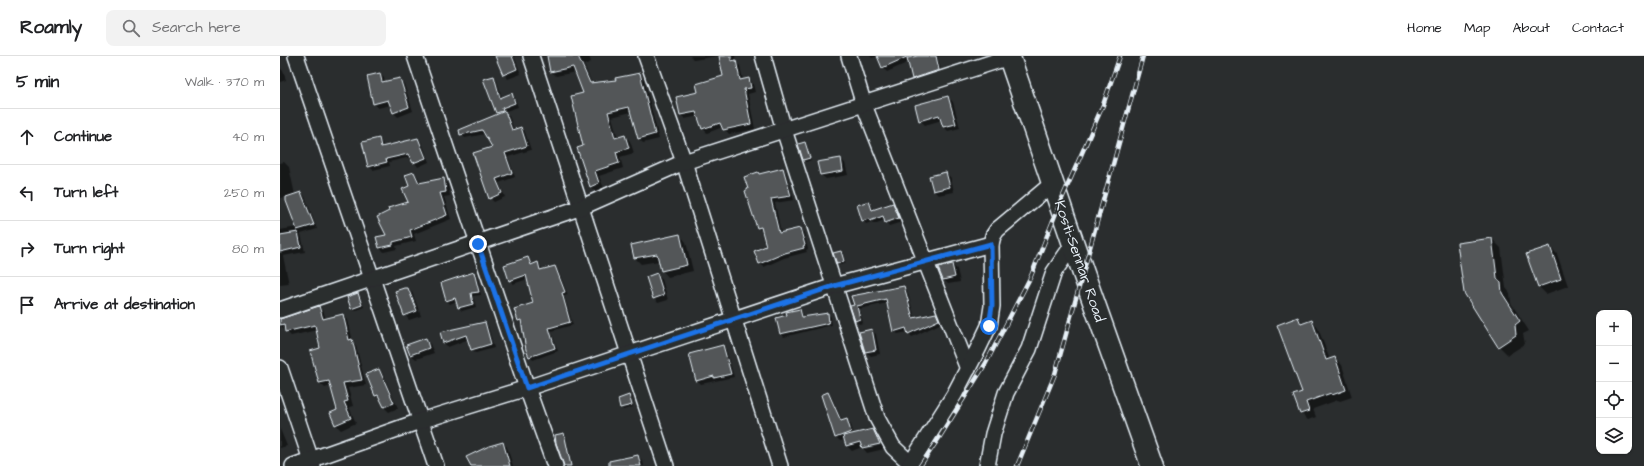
<!DOCTYPE html>
<html lang="en">
<head>
<meta charset="utf-8">
<style>
	body { margin:0; font-family:"Architects Daughter",sans-serif; background:#f2f2f2; color:#202124 }
	.controls { position:absolute; right:12px; bottom:12px; display:grid; overflow:hidden; border-radius:8px; box-shadow:0 1px 3px #0004 }
	.controls button { width:36px; height:36px; display:grid; place-items:center; padding:0; border:0; border-bottom:1px solid #e0e0e0; background:#fff; color:#202124; font:20px sans-serif }
	.stop { position:absolute; width:12px; height:12px; margin:-9px; border:3px solid #1a73e8; border-radius:50%; background:#fff }
	.stop.end { background:#1a73e8; border-color:#fff; box-shadow:0 1px 4px #0008 }
	.list { margin:0; padding:0; list-style:none }
	h2 { display:flex; justify-content:space-between; align-items:center; height:52px; margin:0; padding:0 16px; font-size:17px }
	h2 small { font-size:13px; font-weight:400; color:#757577 }
	.list li { display:grid; grid-template-columns:26px 1fr auto; gap:12px; align-items:center; box-sizing:border-box; height:56px; padding:0 16px; border-top:1px solid #e0e0e0 }
	.list b { display:block; font-size:15px; white-space:nowrap }
	.list em { font-size:13px; font-style:normal; color:#757577 }
	.icon { flex:none; width:22px; height:22px; fill:none; stroke:currentColor; stroke-width:2; stroke-linecap:round; stroke-linejoin:round }
	.map { position:relative; flex:none; width:1364px; height:410px; overflow:hidden }
	header { display:flex; align-items:center; gap:24px; box-sizing:border-box; height:56px; padding:0 20px; background:#fff; border-bottom:1px solid #e0e0e0 }
	header strong { font-size:19px }
	nav { display:flex; gap:22px; margin-inline-start:auto; font-size:14px }
	.search { width:280px; height:36px; background:#f2f2f2; display:flex; align-items:center; gap:10px; box-sizing:border-box; padding:0 14px; border-radius:8px; color:#757577; font-size:15px }
	main { display:flex }
	aside { flex:1; background:#fff }
	.map>svg:first-child { display:block }
</style>
</head>
<body>
<header>
<strong>Roamly</strong>
<div class="search"><svg class="icon" aria-label="search" viewBox="0 0 24 24"><circle cx="10" cy="10" r="6"/><path d="M15 15l6 6"/></svg>Search here</div>
<nav><a>Home</a><a>Map</a><a>About</a><a>Contact</a></nav>
</header>
<main>
<aside>
<h2>5 min<small>Walk · 370 m</small></h2>
<ul class="list">
<li><svg class="icon" aria-label="ahead" viewBox="0 0 24 24"><path d="M12 20V5M6 11l6-6 6 6"/></svg><div><b>Continue</b></div><em>40 m</em></li>
<li><svg class="icon" aria-label="left" viewBox="0 0 24 24"><path d="M17 20v-9H6M10 6l-5 5 5 5"/></svg><div><b>Turn left</b></div><em>250 m</em></li>
<li><svg class="icon" aria-label="right" viewBox="0 0 24 24"><path d="M7 20v-9h11M14 6l5 5-5 5"/></svg><div><b>Turn right</b></div><em>80 m</em></li>
<li><svg class="icon" aria-label="arrive" viewBox="0 0 24 24"><path d="M6 21V4h12l-3 4 3 4H6"/></svg><div><b>Arrive at destination</b></div></li>
</ul>
</aside>
<div class="map">
<svg width="1364" height="410" viewBox="0 0 1364 410">
	<rect width="100%" height="100%" fill="#2a2d2e"/>
	<filter id="ink" filterUnits="userSpaceOnUse"><feTurbulence type="fractalNoise" baseFrequency=".025" numOctaves="2"/><feDisplacementMap in="SourceGraphic" scale="8" xChannelSelector="R" yChannelSelector="G"/><feConvolveMatrix kernelMatrix="1 2 1 2 8 2 1 2 1" color-interpolation-filters="sRGB"/></filter>
	<g filter="url(#ink)">
		<g fill="#0007">
			<polygon points="216,0 234,0 241,18 228,23 224,18"/>
			<polygon points="270,0 309,0 311,6 304,9 312,28 337,25 359,18 364,23 379,83 363,87 359,83 351,56 332,61 338,83 345,80 350,85 354,97 340,101 343,112 319,120 324,132 315,135 310,131 304,90 305,37 296,16 276,20 271,15"/>
			<polygon points="410,0 437,0 414,4"/>
			<polygon points="440,0 455,0 456,6 460,10 463,24 469,23 473,28 475,36 468,38 475,73 449,78 443,71 427,77 423,72 419,60 405,63 401,59 420,37 444,21"/>
			<polygon points="590,0 657,0 662,18 637,26 633,22 629,6 607,16 603,12 598,0 592,2"/>
			<polygon points="0,12 3,15 6,24 0,26"/>
			<polygon points="100,18 104,22 105,26 119,23 124,28 133,55 118,61 114,57 111,49 98,52 94,47"/>
			<polygon points="213,21 217,25 222,42 231,38 235,42 238,51 226,55 226,58 229,60 234,74 241,72 245,76 251,94 228,101 235,121 219,127 225,141 214,146 210,142 213,92 205,78 185,82 181,78 219,58 217,56"/>
			<polygon points="668,41 673,46 680,72 668,75 664,71 662,64 645,69 640,64"/>
			<polygon points="98,83 102,87 103,91 138,83 142,87 149,106 138,111 131,101 109,106 110,110 93,114 89,110"/>
			<polygon points="525,87 527,90 531,104 526,106 524,104"/>
			<polygon points="560,103 565,107 568,119 546,123 541,119"/>
			<polygon points="4,106 9,111 15,139 21,137 25,141 37,173 21,178 25,196 3,200 9,228 0,229 0,174 17,171 5,141 0,142 0,107"/>
			<polygon points="503,113 506,117 514,144 495,147 501,177 520,173 524,177 528,193 526,194 527,196 504,202 484,211 480,207 488,191 483,175 478,172 466,135 480,119"/>
			<polygon points="134,117 138,121 141,128 163,123 168,128 170,140 164,141 171,163 134,178 136,185 116,190 117,193 104,196 100,192 98,182 107,179 129,147 130,131"/>
			<polygon points="666,117 671,122 674,136 658,139 654,135"/>
			<polygon points="589,146 594,154 613,148 616,152 622,166 609,170 605,164 594,168 592,166 586,168 583,164"/>
			<polygon points="400,179 406,186 413,215 388,221 382,214 379,205 361,208 355,202 352,190"/>
			<polygon points="1212,183 1221,192 1226,232 1230,237 1231,247 1249,275 1243,278 1245,288 1228,299 1219,290"/>
			<polygon points="1270,191 1277,198 1288,230 1266,238 1259,231"/>
			<polygon points="561,196 566,207 560,209 557,207"/>
			<polygon points="247,202 252,210 258,207 261,211 262,214 275,212 278,215 288,239 284,240 293,269 271,275 278,295 253,304 250,300 242,267 239,264 255,247 248,223 233,228 230,224"/>
			<polygon points="672,209 677,213 680,226 668,228 663,223"/>
			<polygon points="194,217 197,220 201,239 193,240 196,251 182,255 179,252 177,245 170,248 167,244"/>
			<polygon points="377,218 382,223 388,244 378,247 374,242"/>
			<polygon points="623,231 627,235 635,262 656,258 662,267 632,281 628,276 618,278 614,275 608,247 579,253 583,267 579,268 576,264 572,251"/>
			<polygon points="128,232 132,236 141,260 129,264 125,259 116,236"/>
			<polygon points="78,238 84,251 74,255 72,253"/>
			<polygon points="39,251 44,257 46,263 63,259 68,264 73,286 76,290 86,329 68,332 73,350 69,351 76,367 61,374 56,369 51,358 58,355 51,330 45,332 40,327 31,296 41,293 37,274 11,280 0,269 0,263"/>
			<polygon points="520,254 522,257 524,262 548,258 551,261 552,269 504,281 501,278 497,263"/>
			<polygon points="1018,262 1024,268 1032,265 1038,272 1050,304 1055,302 1062,309 1072,341 1060,345 1058,344 1033,353 1036,361 1028,364 1021,357 1023,337"/>
			<polygon points="204,267 208,271 214,292 196,297 192,293 189,283 168,291 164,287"/>
			<polygon points="591,274 596,278 600,298 591,300 586,296"/>
			<polygon points="146,283 150,288 154,297 136,303 131,299"/>
			<polygon points="443,290 446,294 454,321 421,328 417,324"/>
			<polygon points="99,314 103,319 118,352 109,356 104,351 102,344 96,339"/>
			<polygon points="547,338 552,342 563,366 567,365 571,369 574,379 592,374 597,379 601,387 585,391 585,393 602,389 604,393 587,397 582,391 572,395 567,390 565,384 560,385 556,381"/>
			<polygon points="349,340 351,342 353,351 343,354 339,343"/>
			<polygon points="0,373 7,390 0,392"/>
			<polygon points="223,387 227,391 233,410 217,410"/>
			<polygon points="358,400 363,405 364,410 346,410"/>
		</g>
		<g fill="#535759" stroke="#e8f1f8">
			<polygon points="215,0 232,0 237,13 223,19"/>
			<polygon points="267,0 298,0 310,27 336,24 335,22 360,17 375,78 358,83 349,51 328,56 335,82 345,79 349,92 336,96 339,107 315,115 319,127 310,131 297,92 303,90 291,40 303,37 293,11 270,16"/>
			<polygon points="439,0 451,0 451,5 456,4 460,24 469,22 471,32 464,33 471,68 443,74 440,67 422,73 416,56 400,59 396,41 418,36 416,28 443,20"/>
			<polygon points="597,0 629,0 602,12"/>
			<polygon points="638,0 656,0 659,14 632,23 627,2"/>
			<polygon points="100,17 102,26 120,22 129,51 113,57 108,44 93,48 87,20"/>
			<polygon points="214,20 220,42 232,37 235,47 222,52 223,55 216,57 203,23"/>
			<polygon points="668,40 676,68 663,71 659,59 639,65 635,49"/>
			<polygon points="225,55 232,74 241,71 247,90 225,97 232,117 216,123 222,137 209,143 193,97 212,91 202,74 180,79 179,74"/>
			<polygon points="99,82 101,91 138,82 146,102 133,107 128,98 106,103 107,106 88,111 82,86"/>
			<polygon points="525,86 530,102 523,104 518,88"/>
			<polygon points="561,102 563,115 540,119 537,106"/>
			<polygon points="503,112 511,140 491,143 499,177 520,172 525,189 523,190 524,192 505,197 479,208 474,195 486,190 481,171 477,172 465,135 468,133 464,121 478,116 479,118"/>
			<polygon points="134,116 139,127 164,122 166,136 160,137 167,159 130,174 132,181 113,186 113,189 99,192 96,181 106,179 97,161 109,155 108,152 128,146 122,133 129,130 125,119"/>
			<polygon points="666,116 670,131 653,135 649,120"/>
			<polygon points="21,136 34,169 17,174 6,145 6,141"/>
			<polygon points="589,145 592,154 613,147 619,162 605,167 603,160 590,165 589,163 582,165 577,149"/>
			<polygon points="18,176 21,191 0,196 0,179"/>
			<polygon points="400,178 407,209 381,215 377,198 354,202 351,189"/>
			<polygon points="1212,182 1217,222 1221,227 1222,237 1240,265 1235,269 1236,279 1218,291 1184,237 1177,187"/>
			<polygon points="1270,190 1281,223 1258,231 1246,198"/>
			<polygon points="561,195 564,205 557,208 553,197"/>
			<polygon points="248,201 251,209 258,206 260,214 275,210 285,236 282,237 290,266 269,272 275,292 249,301 246,294 241,264 238,265 234,253 253,247 246,219 229,225 224,209"/>
			<polygon points="672,208 675,221 663,224 658,212"/>
			<polygon points="194,216 199,236 191,237 193,248 178,252 175,242 166,245 161,227"/>
			<polygon points="377,217 384,239 373,243 366,221"/>
			<polygon points="624,230 633,262 656,257 659,264 628,278 626,272 613,276 606,243 577,250 580,263 575,265 570,250 574,249 571,240"/>
			<polygon points="124,232 128,232 137,255 124,260 115,235"/>
			<polygon points="78,237 82,249 71,253 67,241"/>
			<polygon points="39,250 43,263 63,258 69,284 72,283 82,324 63,327 68,345 64,346 71,362 55,369 50,357 57,354 49,325 39,327 30,295 40,292 35,269 5,276 4,268 0,269 0,263"/>
			<polygon points="520,253 522,261 548,257 549,267 500,278 496,262 507,259 506,256"/>
			<polygon points="1018,261 1021,268 1032,264 1046,304 1055,301 1066,334 1052,339 1051,337 1026,346 1029,355 1020,358 1013,339 1022,336 997,269"/>
			<polygon points="205,266 211,288 191,294 186,279 163,287 160,276"/>
			<polygon points="592,273 596,294 585,296 579,276"/>
			<polygon points="146,282 149,292 130,299 126,289"/>
			<polygon points="443,289 451,318 434,322 434,320 416,325 409,298"/>
			<polygon points="99,313 114,347 104,351 98,339 95,340 86,318"/>
			<polygon points="548,336 561,365 567,363 571,376 555,382 541,339"/>
			<polygon points="349,339 352,349 340,352 338,343"/>
			<polygon points="593,373 600,388 582,392 580,386 566,390 563,380"/>
			<polygon points="284,377 291,410 284,410 276,387 275,379"/>
			<polygon points="223,386 230,410 191,410 186,401 209,390"/>
			<polygon points="358,399 361,410 329,410 329,405"/>
		</g>
		<g fill="none" stroke-linecap="round" stroke-linejoin="round">
			<g stroke="#e8f1f8" stroke-width="18">
				<g id="minor">
					<polyline points="16,0 156,410"/>
					<polyline points="135,0 247,332 275,410"/>
					<polyline points="251,0 386,410"/>
					<polyline points="366,0 404,106 500,410"/>
					<polyline points="483,0 504,74 597,362 613,391 630,407"/>
					<polyline points="569,0 584,49 688,313"/>
					<polyline points="0,254 302,151 404,106 729,1"/>
					<polyline points="0,312 33,410"/>
					<polyline points="13,410 140,365 247,332 554,230 711,188"/>
					<polyline points="629,410 674,339 698,293 709,270 712,250 711,188 713,180 717,174 773,127"/>
					<polyline points="707,410 713,378 726,337 749,293 774,216 794,187"/>
				</g>
			</g>
			<g stroke="#e8f1f8" stroke-width="24">
				<polyline id="highway" points="729,0 803,216 872,410"/>
			</g>
			<use href="#minor" stroke="#2a2d2e" stroke-width="15"/>
			<use href="#highway" stroke="#2a2d2e" stroke-width="21"/>
			<g stroke="#e8f1f8" stroke-width="4.5">
				<g id="rail">
					<polyline points="640,410 659,382 706,307 751,220 780,147 823,49 840,0"/>
					<polyline points="737,410 775,318 863,0"/>
				</g>
			</g>
			<use href="#rail" stroke="#2a2d2e" stroke-width="3" stroke-dasharray="9" stroke-linecap="butt"/>
		</g>
	</g>
	<g fill="none" stroke-linecap="round" stroke-linejoin="round" filter="url(#ink)">
		<polyline stroke="#1a73e8" stroke-width="5" points="198,188 247,332 554,230 711,188 712,250 709,270"/>
	</g>
	<g text-anchor="middle" stroke-width="3" stroke-linejoin="round" paint-order="stroke">
		<g font-size="15" fill="#e8f1f8" stroke="#2a2d2e">
			<text transform="translate(800 205) rotate(71)" y="5">Kosti-Sennar Road</text>
		</g>
	</g>
</svg>
<div class="controls">
<button>+</button>
<button>−</button>
<button><svg class="icon" aria-label="locate" viewBox="0 0 24 24"><circle cx="12" cy="12" r="6"/><path d="M12 2v4M12 18v4M2 12h4M18 12h4"/></svg></button>
<button><svg class="icon" aria-label="layers" viewBox="0 0 24 24"><path d="M12 4l9 5-9 5-9-5zM3 14l9 5 9-5"/></svg></button>
</div>
<div class="stop" style="left:709px;top:270px"></div>
<div class="stop end" style="left:198px;top:188px"></div>
</div>
</main>
</body>
</html>
